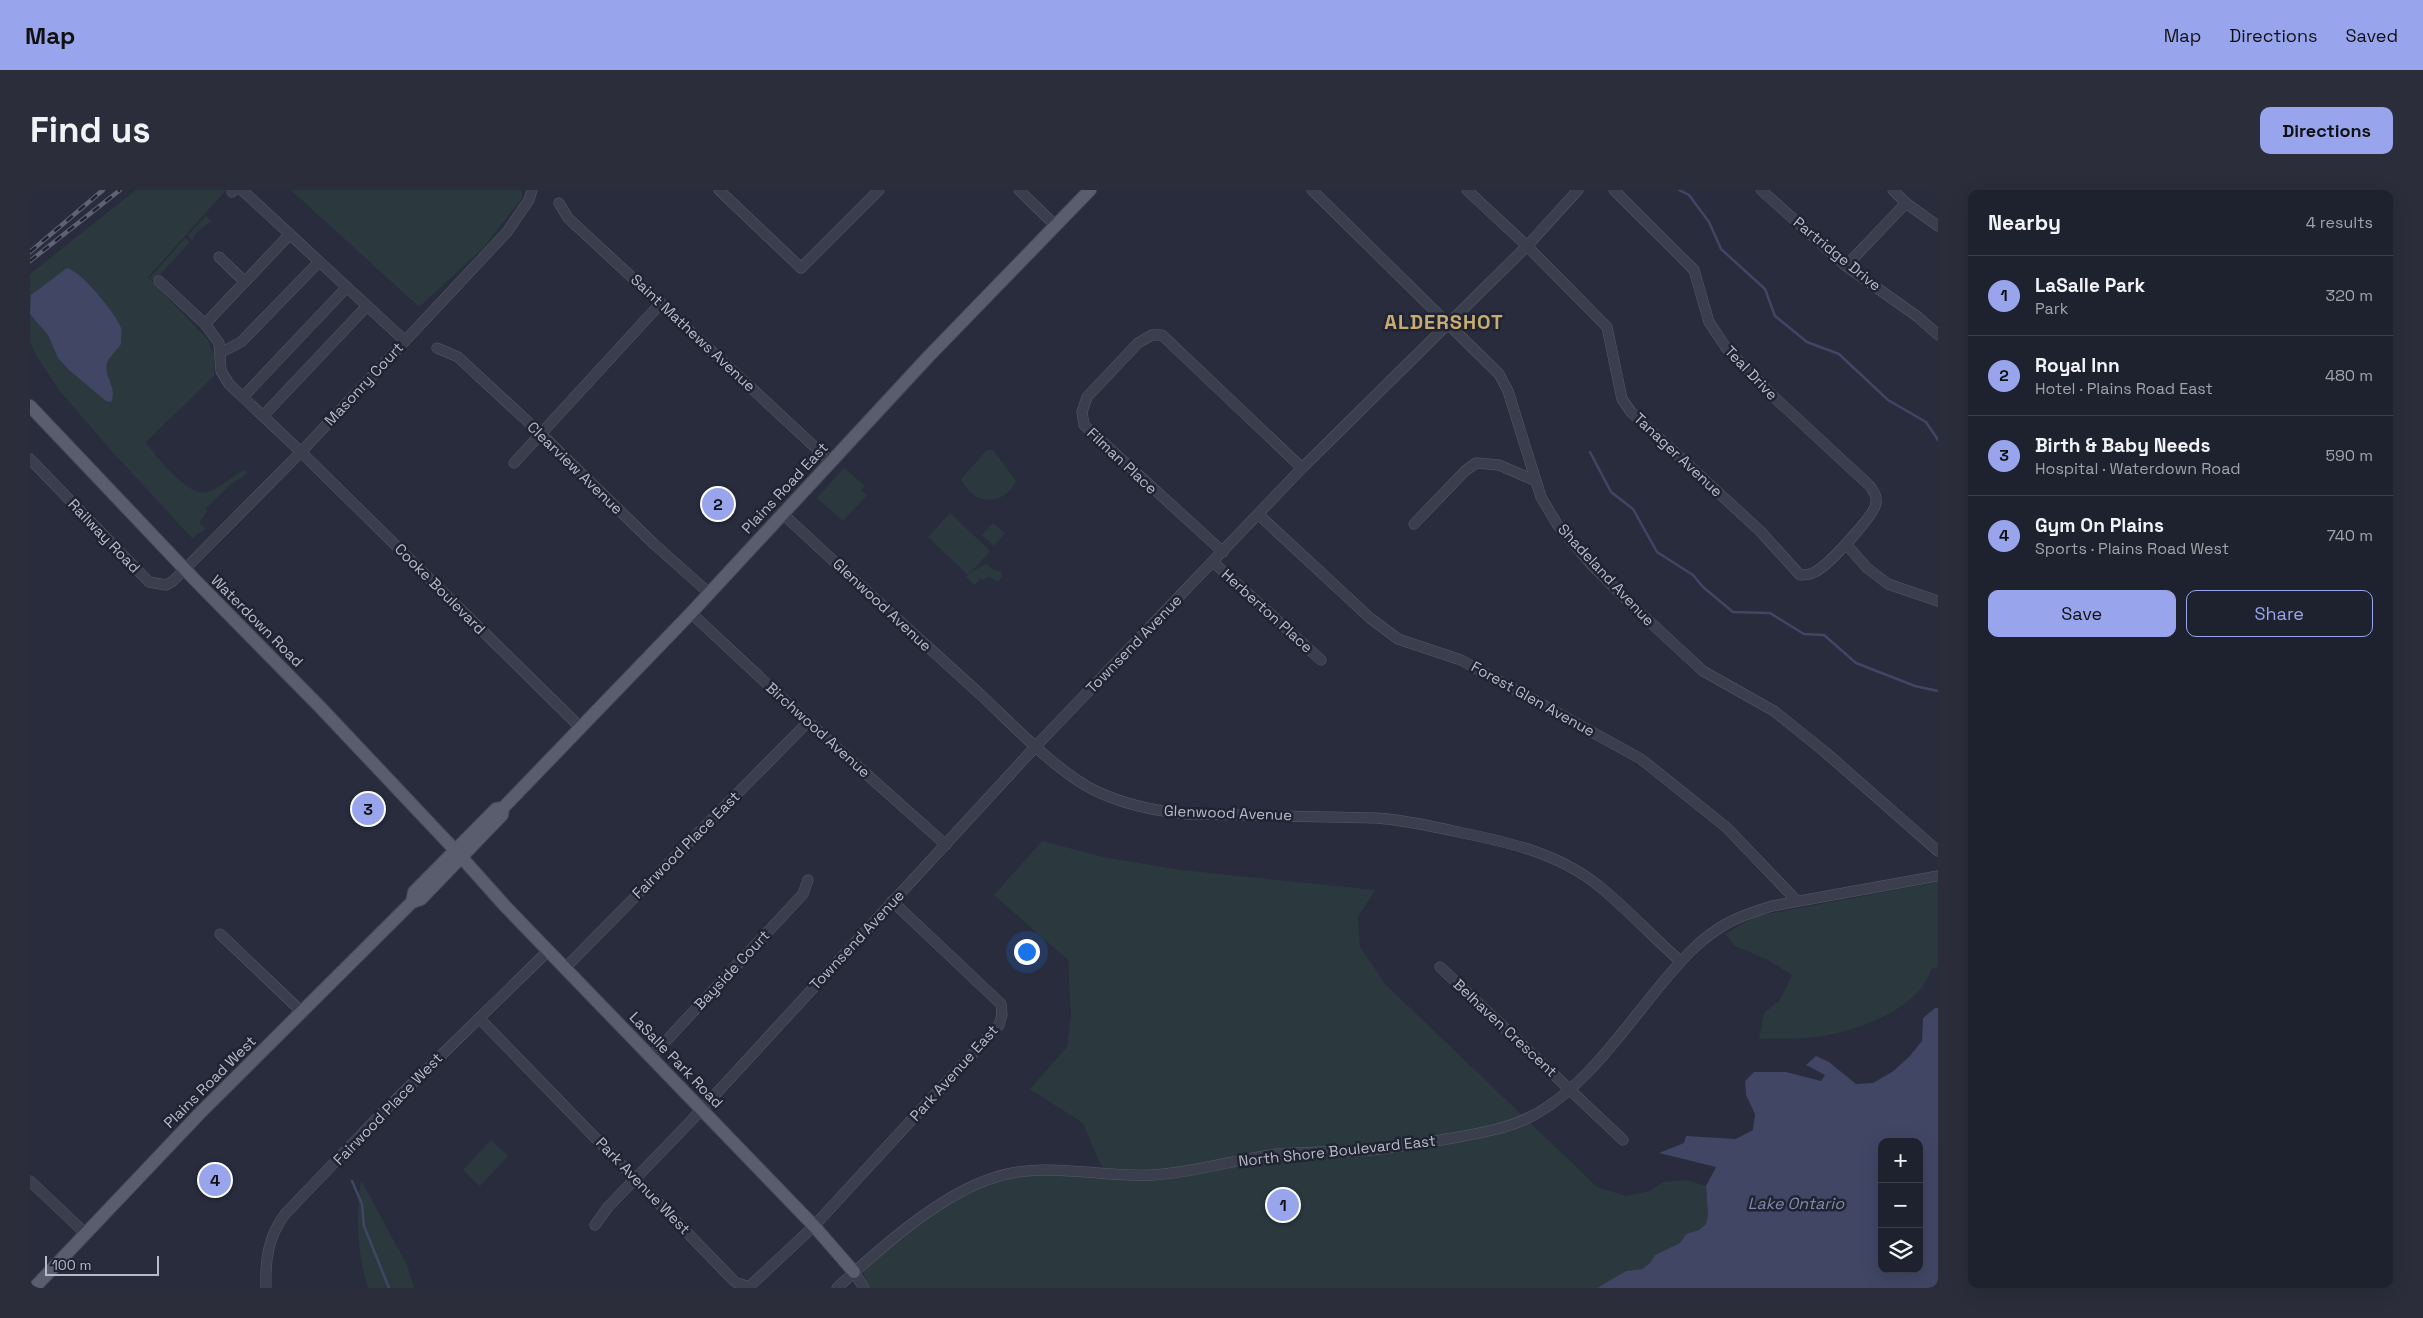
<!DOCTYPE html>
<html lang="en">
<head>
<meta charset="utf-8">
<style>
	body { margin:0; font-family:"Space Grotesk",sans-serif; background:#2b2e3a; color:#f1f3f6 }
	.controls { position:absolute; right:15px; bottom:15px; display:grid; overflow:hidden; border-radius:10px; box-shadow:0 5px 20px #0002 }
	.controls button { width:45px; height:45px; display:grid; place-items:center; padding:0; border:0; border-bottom:1px solid #3c3e4a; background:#1e212e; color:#f1f3f6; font:25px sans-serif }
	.scale { position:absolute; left:15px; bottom:12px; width:114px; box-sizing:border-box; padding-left:5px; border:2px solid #b8bac8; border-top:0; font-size:14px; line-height:18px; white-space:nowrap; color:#b8bac8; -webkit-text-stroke:4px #202432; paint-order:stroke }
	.you { position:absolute; left:996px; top:761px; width:18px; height:18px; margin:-12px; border:4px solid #fff; border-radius:50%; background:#1a73e8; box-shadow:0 0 0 8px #1a73e833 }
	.badge { display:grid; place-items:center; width:32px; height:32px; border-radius:50%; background:#98a5ed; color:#111; font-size:16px; font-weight:700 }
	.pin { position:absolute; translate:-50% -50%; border:2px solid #fff; box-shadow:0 1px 5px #0006 }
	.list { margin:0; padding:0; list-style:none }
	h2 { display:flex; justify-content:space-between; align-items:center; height:65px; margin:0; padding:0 20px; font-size:21px }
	h2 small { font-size:16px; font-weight:400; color:#a1a3aa }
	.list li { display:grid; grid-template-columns:32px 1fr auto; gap:15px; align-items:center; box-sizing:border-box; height:80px; padding:0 20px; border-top:1px solid #3c3e4a }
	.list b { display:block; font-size:19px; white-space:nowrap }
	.list p { margin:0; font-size:16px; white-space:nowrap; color:#a1a3aa }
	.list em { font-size:16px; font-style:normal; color:#a1a3aa }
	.actions { display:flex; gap:10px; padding:15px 20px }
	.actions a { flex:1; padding:11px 0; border:1px solid #98a5ed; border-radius:10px; text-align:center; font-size:18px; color:#98a5ed }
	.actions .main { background:#98a5ed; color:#111 }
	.icon { flex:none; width:28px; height:28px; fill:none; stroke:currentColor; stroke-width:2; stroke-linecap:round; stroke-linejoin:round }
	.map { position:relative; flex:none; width:1908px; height:1098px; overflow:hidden; border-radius:10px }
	header { display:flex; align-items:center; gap:30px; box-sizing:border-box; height:70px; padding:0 25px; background:#98a5ed; color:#111 }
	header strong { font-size:24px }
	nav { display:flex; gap:28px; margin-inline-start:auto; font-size:18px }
	.intro { display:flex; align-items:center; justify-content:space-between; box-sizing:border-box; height:120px; padding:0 30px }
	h1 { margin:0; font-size:35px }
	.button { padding:12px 22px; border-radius:10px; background:#98a5ed; color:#111; font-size:18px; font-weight:700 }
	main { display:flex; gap:30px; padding:0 30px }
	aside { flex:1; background:#1e212e; border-radius:10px; box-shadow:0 5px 20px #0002 }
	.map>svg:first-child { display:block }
</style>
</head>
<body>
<header>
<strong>Map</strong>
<nav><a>Map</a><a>Directions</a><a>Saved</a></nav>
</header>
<div class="intro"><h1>Find us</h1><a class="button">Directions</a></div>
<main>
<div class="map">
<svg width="1908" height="1098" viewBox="0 0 1908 1098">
	<rect width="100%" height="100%" fill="#282c3d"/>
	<g fill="#2b393f">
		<path d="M106,0H196L118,87L178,150L184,166V186L116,252C125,266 159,308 177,302C188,299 203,286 214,280L218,283L201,294L175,319L177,321L169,333L176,339L162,348L78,257L29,200L6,165L0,152V84Z"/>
		<polygon points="261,0 492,0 492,8 453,58 389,117"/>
		<polygon points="176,26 181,31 165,44 162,51 158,45"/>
		<polygon points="155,48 160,52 124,91 120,88"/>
		<path d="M957,260H963L986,291C973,317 943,316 931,289Z"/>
		<polygon points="814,278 835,296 831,300 837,305 813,331 787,308"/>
		<polygon points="920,323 960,361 941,382 956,374 963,380 971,381 972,387 970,390 965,391 960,386 953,390 951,388 945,395 936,387 938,385 898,347"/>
		<polygon points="963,333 975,343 964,356 952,345"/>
		<path d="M1012,651L1073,667L1151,680L1345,700L1328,727L1330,757L1356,795L1567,997L1596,1006L1620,1001L1633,992L1657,990L1676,996L1678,1025L1676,1034L1669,1040L1656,1044L1650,1053L1625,1065L1620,1073L1612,1079L1596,1081L1567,1098H840L834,1086V1080C882,1037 947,985 1014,984C1036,984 1057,989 1079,989L1068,969L1053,933L1000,899L1037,857L1041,826L1038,770L964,705Z"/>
		<path d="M1908,692V777L1901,779C1892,816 1832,839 1798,845C1776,850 1751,848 1729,849L1734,823L1750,810L1762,785L1738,770L1705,756L1695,744L1726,726Z"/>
		<polygon points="461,950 478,966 450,996 433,980"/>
		<path d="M331,990L377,1075L384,1098H338C327,1064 326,1025 331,990Z"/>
	</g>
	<g fill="#404664" fill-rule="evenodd">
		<path d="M37,78C52,82 86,124 91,138C92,143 91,149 91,154C87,160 79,167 77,173C73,186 88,198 81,212L76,211L39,180L28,168L18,145L0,124L1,105Z"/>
		<path d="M1905,818H1908V1098H1567L1596,1081L1612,1079L1620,1073L1625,1065L1650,1053L1656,1044L1669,1040L1676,1034L1678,1025L1676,996L1686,977L1629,963L1654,953L1656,946L1706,949L1723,940L1725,924L1716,905L1715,891L1724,882H1756L1791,891L1795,885L1776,875L1786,866L1799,872L1826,894L1843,893L1862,882L1879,867L1892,851L1893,828ZM1852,952H1889V1079H1852Z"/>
	</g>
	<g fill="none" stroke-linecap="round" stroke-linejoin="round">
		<g stroke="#404664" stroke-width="2.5">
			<polyline points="1649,0 1659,5 1679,32 1691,59 1735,99 1745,126 1777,152 1809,164 1858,210 1896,232 1908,250"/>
			<polyline points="1560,262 1581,302 1603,319 1627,362 1663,385 1673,397 1703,422 1740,423 1774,444 1794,445 1826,473 1885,496 1908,501"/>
			<polyline points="322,991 332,1014 334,1036 359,1098"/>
		</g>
		<g stroke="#565a68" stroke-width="11">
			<g id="minor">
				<polyline points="212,0 374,150"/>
				<polyline points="689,0 771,78 849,0"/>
				<polyline points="989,0 1025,35"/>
				<polyline points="1282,0 1469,184 1478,201 1511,307 1527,334 1560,373 1606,419 1673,481 1744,521 1795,562 1908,661"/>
				<path d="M1437,0L1497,56L1577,137L1592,209L1601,222L1730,341L1770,385C1778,385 1784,384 1791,378C1802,370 1845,325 1846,313C1847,306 1844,302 1840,296L1746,209L1697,159L1679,132L1664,80L1584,0"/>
				<polyline points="1731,0 1816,76 1888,127 1908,145"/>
				<polyline points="1863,0 1876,13 1908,36"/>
				<polyline points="202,2 205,0"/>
				<polyline points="529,13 538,28 801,272"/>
				<polyline points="189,67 215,92"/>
				<polyline points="1816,76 1876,13"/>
				<polyline points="129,91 175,134 189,153 191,181 199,194 271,262 550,537"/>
				<polyline points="175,134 260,44"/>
				<polyline points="407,158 428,167 510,243 624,354 679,403"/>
				<polyline points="190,163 211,152 289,72"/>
				<polyline points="213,207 317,97"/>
				<polyline points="233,226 337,116"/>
				<polyline points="0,269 119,392 136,395 143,391 271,262 477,42 499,10 502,0"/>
				<polyline points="484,273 631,113"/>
				<path d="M753,324C818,385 885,445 952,506C983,535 1028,583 1066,601C1095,615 1125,621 1157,624L1346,628C1374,630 1401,636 1428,642C1478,652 1528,663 1569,696C1597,719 1623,747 1650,771"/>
				<polyline points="1229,325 1340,428 1368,449 1431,470 1611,569 1696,637 1767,711"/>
				<polyline points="1384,334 1435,281 1446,273 1469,275 1506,291"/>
				<polyline points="1816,354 1837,378 1858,394 1908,411"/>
				<polyline points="1193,362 1054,235 1052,222 1057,207 1108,153 1122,145 1132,145 1272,278"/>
				<polyline points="1183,372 1291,470"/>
				<polyline points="661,423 778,532 916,655"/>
				<polyline points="190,744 273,823"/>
				<polyline points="1410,777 1593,950"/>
				<polyline points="535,778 778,532"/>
				<polyline points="449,828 705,1092 716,1096 721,1095 784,1036 969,835 972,825 971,814 862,711"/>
				<polyline points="621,867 773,704 778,690"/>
				<polyline points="0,991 56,1044"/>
				<polyline points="565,1035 578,1017 659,933 1006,556 1272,278 1497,56 1548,0"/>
				<polyline points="824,1082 834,1098"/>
				<path d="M236,1098C235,1070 238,1047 255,1024L351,924L518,761"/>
				<path d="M807,1098C848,1060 909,1005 963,988C1015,970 1068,988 1122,985C1164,983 1206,969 1248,964C1275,962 1302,962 1328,961C1360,959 1392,953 1423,948C1450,943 1476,939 1500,927C1554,900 1596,836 1634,791C1650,772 1667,752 1688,739C1704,728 1723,722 1742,716L1908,686"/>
			</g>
		</g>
		<g stroke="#454856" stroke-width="14">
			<g id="major">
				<polyline points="0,216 166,391 290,517 425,660 475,716 784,1036 824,1082"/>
				<polyline points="382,712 384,702 387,699 466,619 473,618"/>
				<polyline points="4,1098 171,922 382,712 391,709 472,625 473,618 661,423 899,166 1060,0"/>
			</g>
		</g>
		<use href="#minor" stroke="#3b3f4d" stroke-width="10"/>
		<use href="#major" stroke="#5a5d6d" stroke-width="12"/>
		<g stroke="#5e6273" stroke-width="4.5">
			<g id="rail">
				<polyline points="0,62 73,0"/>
				<polyline points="0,71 90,0"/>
			</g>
		</g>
		<use href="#rail" stroke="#202432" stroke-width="2.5" stroke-dasharray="8" stroke-linecap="butt"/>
	</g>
	<g text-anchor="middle" stroke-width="5" stroke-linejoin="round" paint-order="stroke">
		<g font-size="15" fill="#b8bac8" stroke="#202432">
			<text transform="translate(1807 64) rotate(39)" y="5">Partridge Drive</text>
			<text transform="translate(663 143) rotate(43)" y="5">Saint Mathews Avenue</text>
			<text transform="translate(1721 183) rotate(46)" y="5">Teal Drive</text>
			<text transform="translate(334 194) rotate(-47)" y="5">Masonry Court</text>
			<text transform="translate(1648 265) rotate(43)" y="5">Tanager Avenue</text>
			<text transform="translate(1092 271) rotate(43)" y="5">Filman Place</text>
			<text transform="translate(545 278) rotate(44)" y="5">Clearview Avenue</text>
			<text transform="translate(755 298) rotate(-47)" y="5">Plains Road East</text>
			<text transform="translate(74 346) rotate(46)" y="5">Railway Road</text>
			<text transform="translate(1576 385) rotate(47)" y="5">Shadeland Avenue</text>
			<text transform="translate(410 399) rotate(45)" y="5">Cooke Boulevard</text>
			<text transform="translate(852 415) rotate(43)" y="5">Glenwood Avenue</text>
			<text transform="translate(1237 421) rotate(42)" y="5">Herberton Place</text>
			<text transform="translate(227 431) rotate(45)" y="5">Waterdown Road</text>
			<text transform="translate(1104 454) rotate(-46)" y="5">Townsend Avenue</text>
			<text transform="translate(1503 509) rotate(29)" y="5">Forest Glen Avenue</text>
			<text transform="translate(788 540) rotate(42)" y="5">Birchwood Avenue</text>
			<text transform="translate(1198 623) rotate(2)" y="5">Glenwood Avenue</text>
			<text transform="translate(656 655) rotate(-45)" y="5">Fairwood Place East</text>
			<text transform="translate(827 750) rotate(-47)" y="5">Townsend Avenue</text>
			<text transform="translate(702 780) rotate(-47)" y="5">Bayside Court</text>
			<text transform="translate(1475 838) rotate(43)" y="5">Belhaven Crescent</text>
			<text transform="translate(646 870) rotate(46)" y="5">LaSalle Park Road</text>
			<text transform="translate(924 883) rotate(-48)" y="5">Park Avenue East</text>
			<text transform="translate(180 892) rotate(-45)" y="5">Plains Road West</text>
			<text transform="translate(358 919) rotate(-46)" y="5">Fairwood Place West</text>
			<text transform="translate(1307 961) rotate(-6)" y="5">North Shore Boulevard East</text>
			<text transform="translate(613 996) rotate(46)" y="5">Park Avenue West</text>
		</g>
		<g font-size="16" font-style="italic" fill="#838bac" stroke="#202432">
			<text x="1766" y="1019">Lake Ontario</text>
		</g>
		<g font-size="20" font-weight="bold" letter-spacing="1" fill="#c9ac71" stroke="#202432">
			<text x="1414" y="139">ALDERSHOT</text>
		</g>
	</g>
</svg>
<div class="controls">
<button>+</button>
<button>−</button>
<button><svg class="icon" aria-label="layers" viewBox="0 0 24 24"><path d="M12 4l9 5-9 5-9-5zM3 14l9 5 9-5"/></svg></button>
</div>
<div class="scale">100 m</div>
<div class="you"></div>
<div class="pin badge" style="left:1253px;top:1015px">1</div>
<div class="pin badge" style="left:688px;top:314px">2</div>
<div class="pin badge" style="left:338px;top:619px">3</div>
<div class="pin badge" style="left:185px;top:990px">4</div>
</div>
<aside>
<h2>Nearby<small>4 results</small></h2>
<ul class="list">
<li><span class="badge">1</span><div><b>LaSalle Park</b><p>Park</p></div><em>320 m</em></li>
<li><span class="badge">2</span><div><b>Royal Inn</b><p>Hotel · Plains Road East</p></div><em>480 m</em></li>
<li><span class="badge">3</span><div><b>Birth &amp; Baby Needs</b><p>Hospital · Waterdown Road</p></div><em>590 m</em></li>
<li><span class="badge">4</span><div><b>Gym On Plains</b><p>Sports · Plains Road West</p></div><em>740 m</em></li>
</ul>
<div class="actions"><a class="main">Save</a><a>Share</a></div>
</aside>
</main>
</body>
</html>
